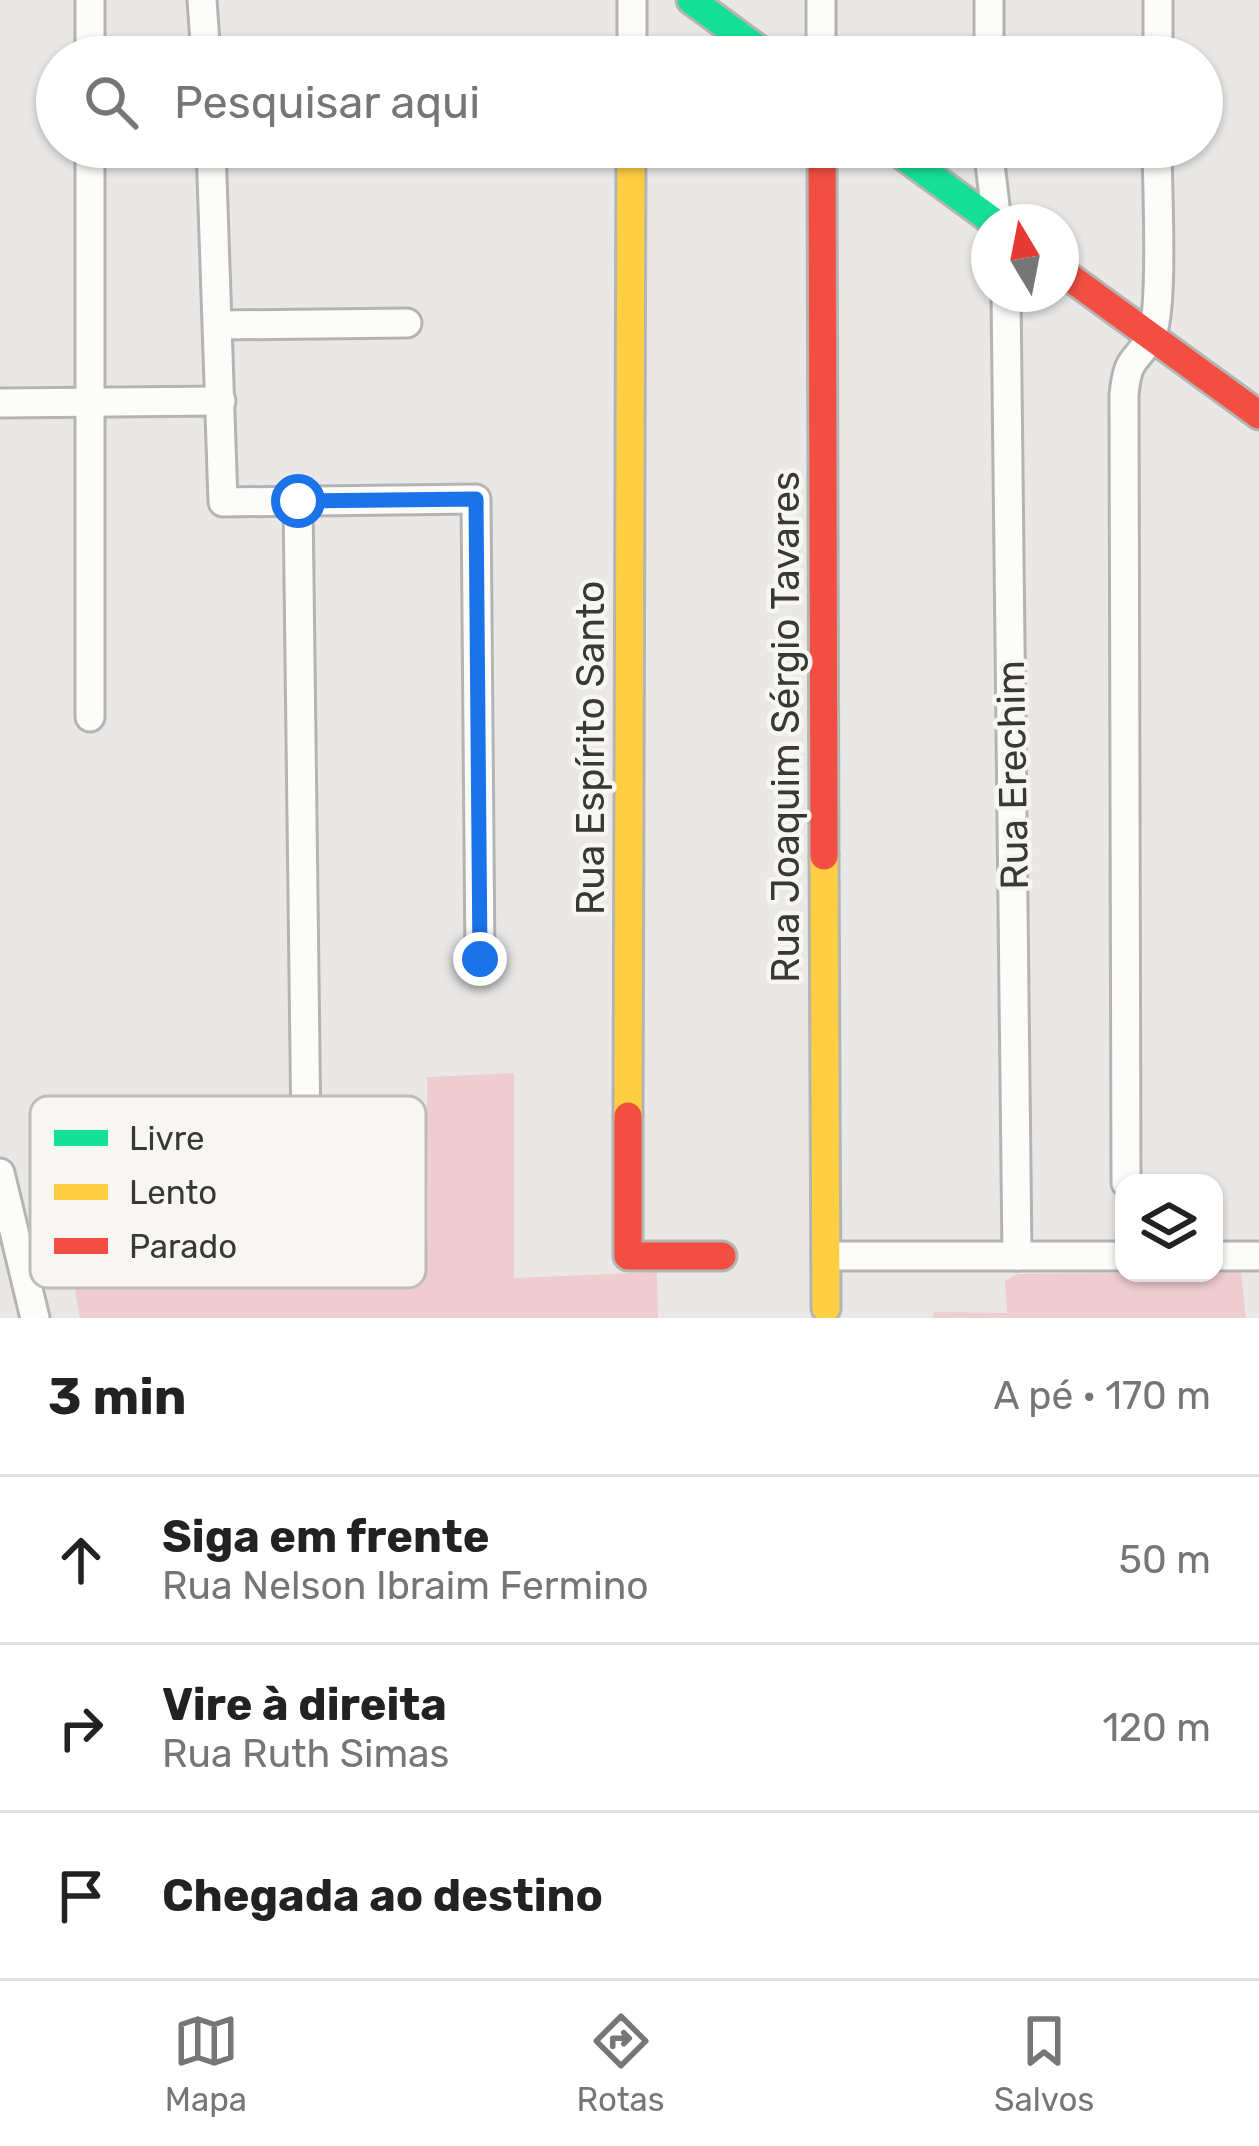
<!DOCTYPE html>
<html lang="pt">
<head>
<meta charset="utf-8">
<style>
	body { margin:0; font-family:Rubik,sans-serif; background:#f6f6f6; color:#222 }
	.controls { position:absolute; right:36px; bottom:36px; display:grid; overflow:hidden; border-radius:24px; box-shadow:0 3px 9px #0004 }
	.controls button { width:108px; height:108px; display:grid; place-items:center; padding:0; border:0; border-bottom:3px solid #e0e0e0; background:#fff; color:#222; font:60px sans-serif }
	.compass { position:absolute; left:971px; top:204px; width:108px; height:108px; border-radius:50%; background:#fff; box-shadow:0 3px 9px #0004; rotate:350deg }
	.stop { position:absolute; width:36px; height:36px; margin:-27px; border:9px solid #1a73e8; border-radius:50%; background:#fff }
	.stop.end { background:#1a73e8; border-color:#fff; box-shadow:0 3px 12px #0008 }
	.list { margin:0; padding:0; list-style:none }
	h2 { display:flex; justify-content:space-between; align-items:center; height:156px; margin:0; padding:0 48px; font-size:51px }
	h2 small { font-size:39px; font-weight:400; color:#767676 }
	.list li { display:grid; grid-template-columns:78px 1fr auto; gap:36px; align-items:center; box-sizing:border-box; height:168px; padding:0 48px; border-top:3px solid #e0e0e0 }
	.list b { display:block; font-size:45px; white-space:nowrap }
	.list p { margin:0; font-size:39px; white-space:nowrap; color:#767676 }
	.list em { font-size:39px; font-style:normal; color:#767676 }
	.icon { flex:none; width:66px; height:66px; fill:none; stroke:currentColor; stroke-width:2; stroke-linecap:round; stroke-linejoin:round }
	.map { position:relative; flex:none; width:1259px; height:1318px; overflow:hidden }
	.search { position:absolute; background:#fff; box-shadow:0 3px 9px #0004; left:36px; right:36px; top:36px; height:132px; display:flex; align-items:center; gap:30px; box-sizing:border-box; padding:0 42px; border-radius:66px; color:#767676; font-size:45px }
	.sheet { height:660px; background:#fff }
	nav { display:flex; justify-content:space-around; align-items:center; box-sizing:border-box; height:168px; border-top:3px solid #e0e0e0; background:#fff; font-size:33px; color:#767676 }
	nav a { display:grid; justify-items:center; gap:6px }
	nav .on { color:#767674 }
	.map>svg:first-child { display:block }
</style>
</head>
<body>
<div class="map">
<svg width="1259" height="1318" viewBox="0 0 1259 1318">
	<rect width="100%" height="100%" fill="#e9e8e7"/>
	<g fill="#eecccf">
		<polygon points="514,1073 514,1278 657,1272 658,1318 80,1318 52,1156 263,1244 428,1243 427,1077"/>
		<polygon points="1241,1272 1246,1318 933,1318 934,1312 1007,1313 1005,1281 1017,1274"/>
	</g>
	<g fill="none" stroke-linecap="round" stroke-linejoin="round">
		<g stroke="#b5b4b3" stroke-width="33">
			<g id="street">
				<polyline points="202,0 206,57"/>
				<polyline points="821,0 821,57"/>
				<polyline points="90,57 90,0"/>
				<polyline points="632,57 632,0"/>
				<polyline points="989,57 989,0"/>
				<polyline points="1158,57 1158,0"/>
				<polyline points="90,147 90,717"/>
				<polyline points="211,147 223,502 476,499 480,959"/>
				<polyline points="988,147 997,222"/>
				<polyline points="1006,294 1017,1256"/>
				<polyline points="219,325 407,323"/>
				<polyline points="0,403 221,401"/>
				<polyline points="298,501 306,1134"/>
				<polyline points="0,1173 35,1318"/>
				<path d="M1126,1183L1124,395C1128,354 1136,364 1151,337C1164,312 1157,183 1157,147"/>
				<polyline points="826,1256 1124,1256"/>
				<polyline points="1214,1256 1259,1256"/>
			</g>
		</g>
		<g stroke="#b5b4b3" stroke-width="33">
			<g id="fast">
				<polyline points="691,0 769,57"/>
				<polyline points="891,147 994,222"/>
			</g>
		</g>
		<g stroke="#b5b4b3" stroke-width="33">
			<g id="slow">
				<polyline points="824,856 826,1308"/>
				<polyline points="628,1116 631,147"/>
			</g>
		</g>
		<g stroke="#b5b4b3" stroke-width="33">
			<g id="jam">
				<polyline points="822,147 824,856"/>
				<polyline points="1061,271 1259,415"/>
				<polyline points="628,1116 628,1256 722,1256"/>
			</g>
		</g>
		<use href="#street" stroke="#fcfcfb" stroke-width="27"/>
		<use href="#fast" stroke="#16e098" stroke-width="27"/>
		<use href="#slow" stroke="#ffcf43" stroke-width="27"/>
		<use href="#jam" stroke="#f24e42" stroke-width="27"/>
	</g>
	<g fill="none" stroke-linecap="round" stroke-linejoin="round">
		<polyline stroke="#1a73e8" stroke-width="15" points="298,501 476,499 480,959"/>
	</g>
	<g text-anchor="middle" stroke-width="9" stroke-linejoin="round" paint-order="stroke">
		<g font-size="39" fill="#383836" stroke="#f8f6f3">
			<text transform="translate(785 727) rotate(-90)" y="14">Rua Joaquim Sérgio Tavares</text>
			<text transform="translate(590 748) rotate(-90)" y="14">Rua Espírito Santo</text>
			<text transform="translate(1012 775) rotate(-91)" y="14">Rua Erechim</text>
		</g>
	</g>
	<rect x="30" y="1096" width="396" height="192" rx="18" fill="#f8f6f3" stroke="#bebdba" stroke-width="3"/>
	<rect x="54" y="1130" width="54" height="16" fill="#16e098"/>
	<rect x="54" y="1184" width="54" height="16" fill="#ffcf43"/>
	<rect x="54" y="1238" width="54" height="16" fill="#f24e42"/>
	<g font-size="33" fill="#383836">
		<text x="129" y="1150">Livre</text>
		<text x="129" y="1204">Lento</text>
		<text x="129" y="1258">Parado</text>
	</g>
</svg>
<div class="controls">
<button><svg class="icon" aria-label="layers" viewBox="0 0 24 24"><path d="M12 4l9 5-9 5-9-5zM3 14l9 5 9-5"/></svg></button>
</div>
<svg class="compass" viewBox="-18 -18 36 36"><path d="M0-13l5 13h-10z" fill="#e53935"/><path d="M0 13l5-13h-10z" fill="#767676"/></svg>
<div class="stop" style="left:298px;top:501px"></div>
<div class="stop end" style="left:480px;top:959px"></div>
<div class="search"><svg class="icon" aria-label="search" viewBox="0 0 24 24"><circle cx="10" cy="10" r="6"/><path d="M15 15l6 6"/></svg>Pesquisar aqui</div>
</div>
<section class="sheet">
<h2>3 min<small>A pé · 170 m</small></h2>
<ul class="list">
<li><svg class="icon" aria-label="ahead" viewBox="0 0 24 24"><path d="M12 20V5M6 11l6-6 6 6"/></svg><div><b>Siga em frente</b><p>Rua Nelson Ibraim Fermino</p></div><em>50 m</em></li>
<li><svg class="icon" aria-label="right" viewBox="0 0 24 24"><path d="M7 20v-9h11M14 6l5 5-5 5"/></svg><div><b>Vire à direita</b><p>Rua Ruth Simas</p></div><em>120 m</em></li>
<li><svg class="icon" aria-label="arrive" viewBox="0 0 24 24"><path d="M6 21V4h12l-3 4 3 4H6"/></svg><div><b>Chegada ao destino</b></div></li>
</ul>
</section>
<nav>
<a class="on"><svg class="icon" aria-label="map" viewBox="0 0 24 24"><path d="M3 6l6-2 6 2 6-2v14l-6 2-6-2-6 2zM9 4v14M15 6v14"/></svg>Mapa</a>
<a><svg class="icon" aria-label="directions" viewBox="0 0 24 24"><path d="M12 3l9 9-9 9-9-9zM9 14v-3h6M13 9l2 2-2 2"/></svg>Rotas</a>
<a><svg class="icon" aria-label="saved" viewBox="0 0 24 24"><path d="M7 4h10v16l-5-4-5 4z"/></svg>Salvos</a>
</nav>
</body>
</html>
